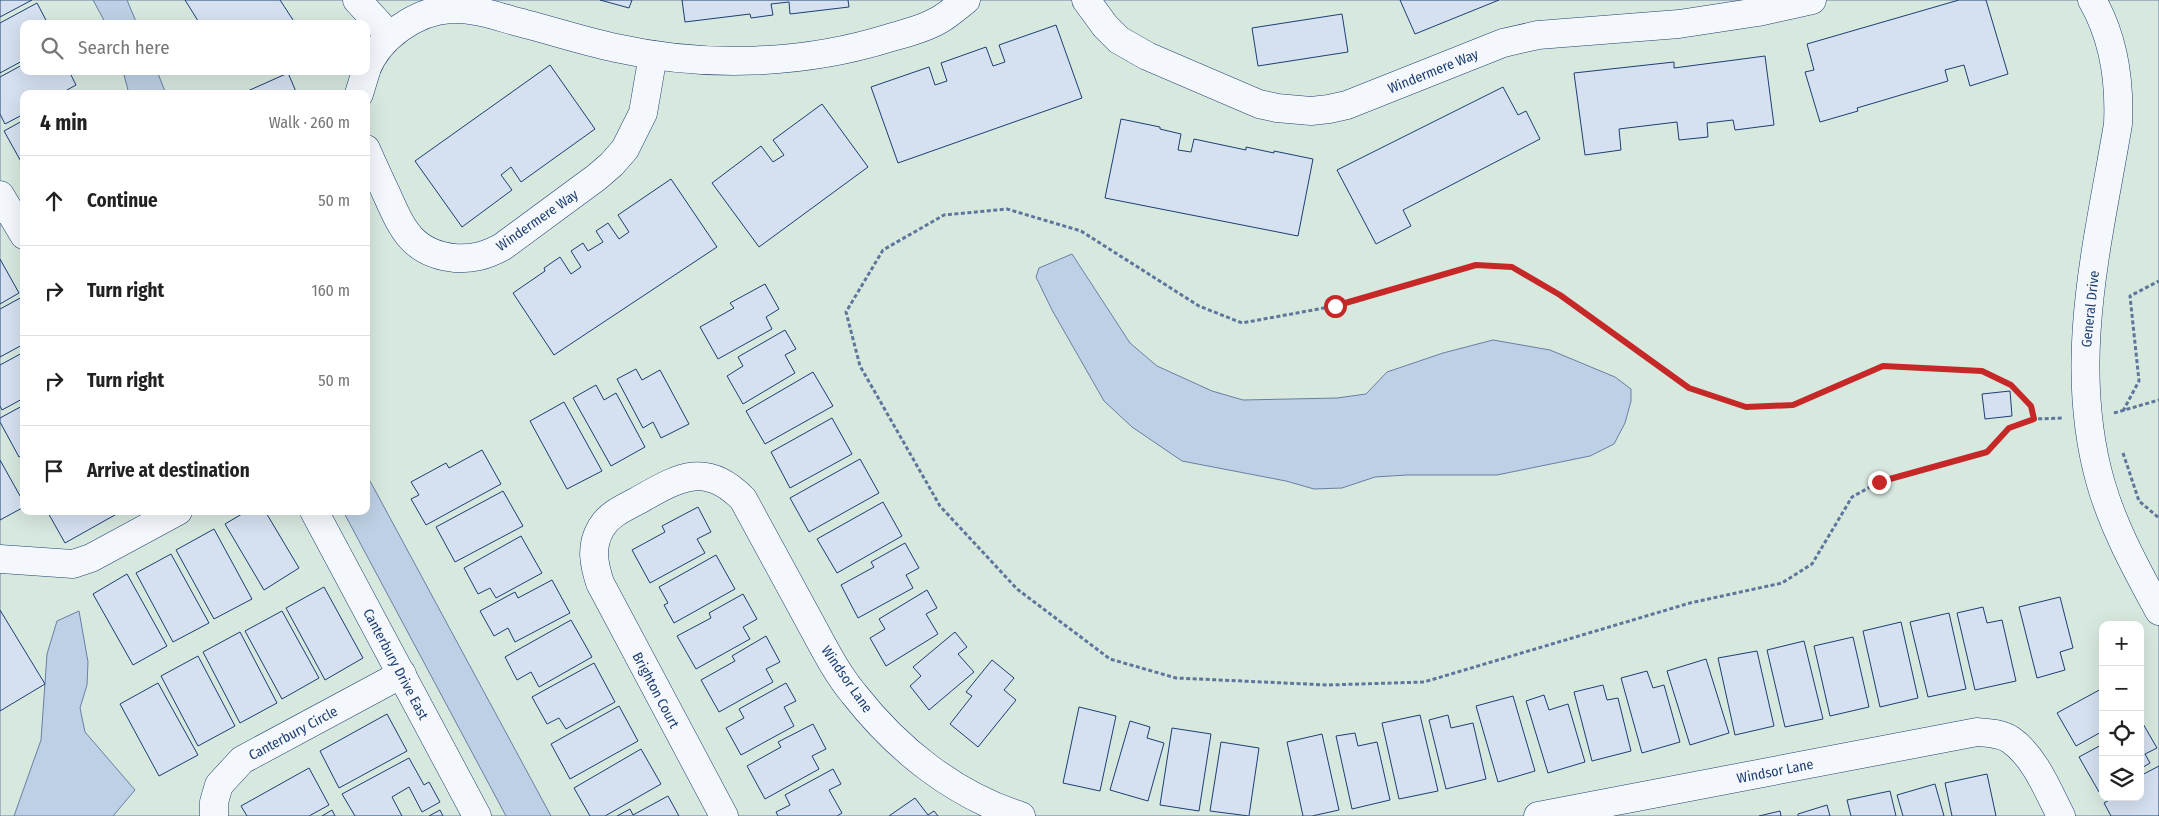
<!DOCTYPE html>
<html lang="en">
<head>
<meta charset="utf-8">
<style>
	body { margin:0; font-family:"Fira Sans Condensed",sans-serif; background:#f6f6f6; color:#222 }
	.controls { position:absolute; right:15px; bottom:15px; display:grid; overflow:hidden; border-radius:10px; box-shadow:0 5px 20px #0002 }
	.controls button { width:45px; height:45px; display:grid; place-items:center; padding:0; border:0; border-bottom:1px solid #e0e0e0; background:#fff; color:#222; font:25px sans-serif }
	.stop { position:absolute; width:15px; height:15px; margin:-11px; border:4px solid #c62828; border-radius:50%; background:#fff }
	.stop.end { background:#c62828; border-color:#fff; box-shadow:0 1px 5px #0008 }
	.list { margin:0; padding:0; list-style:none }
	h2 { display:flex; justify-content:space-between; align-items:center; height:65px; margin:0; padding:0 20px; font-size:21px }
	h2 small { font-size:16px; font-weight:400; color:#767676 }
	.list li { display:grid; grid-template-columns:32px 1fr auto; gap:15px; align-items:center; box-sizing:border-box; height:90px; padding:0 20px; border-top:1px solid #e0e0e0 }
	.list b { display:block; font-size:19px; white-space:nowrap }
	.list em { font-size:16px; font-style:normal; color:#767676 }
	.icon { flex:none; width:28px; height:28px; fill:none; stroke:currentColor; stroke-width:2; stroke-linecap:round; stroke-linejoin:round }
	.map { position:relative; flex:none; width:2159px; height:816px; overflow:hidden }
	.search { position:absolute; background:#fff; box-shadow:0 5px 20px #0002; left:20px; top:20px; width:350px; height:55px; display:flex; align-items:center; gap:12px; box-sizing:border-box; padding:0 18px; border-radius:10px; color:#767676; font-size:19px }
	.panel { position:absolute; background:#fff; box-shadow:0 5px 20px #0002; left:20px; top:90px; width:350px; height:425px; border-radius:10px }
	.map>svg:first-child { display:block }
</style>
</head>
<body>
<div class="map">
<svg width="2159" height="816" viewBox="0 0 2159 816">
	<rect width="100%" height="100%" fill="#f4f7fb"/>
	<path fill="#d7e8df" stroke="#687fa3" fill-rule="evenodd" d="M0,0H2159V816H0ZM24,24H366V71H24ZM24,94H366V511H24ZM2103,625H2140V797H2103Z"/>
	<g fill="#bed0e5" stroke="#687fa3">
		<polygon points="93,0 127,0 137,24 106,24"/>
		<polygon points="123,71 157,71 166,94 129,94"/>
		<polygon points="1072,254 1130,343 1157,366 1212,391 1243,400 1337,398 1366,394 1387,372 1443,353 1493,340 1550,350 1615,377 1631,389 1631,401 1625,423 1614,444 1590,456 1497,475 1407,475 1375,477 1342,488 1314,489 1286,481 1182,461 1132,427 1104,401 1052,310 1036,277 1039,268"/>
		<polygon points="366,474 376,492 551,816 506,816 343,511 366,511"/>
		<polygon points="79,611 88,662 87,685 80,708 85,732 135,790 113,816 14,816 41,740 47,654 57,621"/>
	</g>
	<g fill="#d5e0f0" stroke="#1d3f73">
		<polygon points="0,0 32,0 0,17"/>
		<polygon points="185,0 280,0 295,23 200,24"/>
		<polygon points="600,0 632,0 629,8"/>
		<polygon points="682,0 848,0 849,7 790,14 789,2 771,4 773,15 751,18 750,14 685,22"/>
		<polygon points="1400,0 1499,0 1415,34"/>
		<polygon points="1959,0 1986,0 2008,74 1970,86 1964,65 1945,70 1948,81 1857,108 1858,111 1820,122 1805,72 1814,70 1807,44"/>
		<polygon points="37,3 48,24 24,24 24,60 0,73 0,23"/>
		<polygon points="1342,14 1348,52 1258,66 1252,28"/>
		<polygon points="1056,25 1082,98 898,163 871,87 929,67 935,85 947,81 941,63 986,47 993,66 1005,62 999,45"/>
		<polygon points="1765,56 1774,125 1735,130 1733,120 1707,123 1708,137 1679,140 1677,122 1619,129 1621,150 1585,155 1574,73 1674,62 1674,68"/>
		<polygon points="24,64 24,71 69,71 76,85 60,94 24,94 24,114 5,124 0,114 0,77"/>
		<polygon points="550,65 595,129 521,182 511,167 501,175 512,190 462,227 415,161"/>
		<polygon points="288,73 297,94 241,94"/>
		<polygon points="1503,87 1518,115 1526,111 1540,139 1403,210 1411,226 1376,244 1337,170"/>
		<polygon points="822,104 868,167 759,247 712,183 761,146 773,162 784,155 773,140"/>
		<polygon points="1121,119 1160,127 1160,129 1181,134 1178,150 1191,152 1194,139 1246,150 1246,147 1274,153 1274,151 1313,159 1298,236 1105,198"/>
		<polygon points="24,120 24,167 4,131"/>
		<polygon points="671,179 717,247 554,355 513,293 545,271 544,268 560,257 571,274 581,267 571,251 583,243 588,251 603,242 596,231 608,223 619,239 629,232 618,215"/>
		<polygon points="0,259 19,293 0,304"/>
		<polygon points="765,284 779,309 766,317 772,329 718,359 700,327 734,308 730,303"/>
		<polygon points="24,296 24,344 0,357 0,309"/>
		<polygon points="785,330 796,349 785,355 795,373 743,404 727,376 743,366 738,357"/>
		<polygon points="24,352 24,398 2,410 0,406 0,365"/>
		<polygon points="636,369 642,380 660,370 689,424 661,438 653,422 643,428 617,379"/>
		<polygon points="813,372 833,406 765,444 746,411"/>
		<polygon points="596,385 604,400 616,393 645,447 611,466 573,398"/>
		<polygon points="2010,391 2012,416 1985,419 1982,394"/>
		<polygon points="564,402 602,471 567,489 530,421"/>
		<polygon points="24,405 24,454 19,457 0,422 0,418"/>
		<polygon points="832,418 852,454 790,488 771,452"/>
		<polygon points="482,450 501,484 426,525 411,499 419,495 411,482 446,463 449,468"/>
		<polygon points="860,459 879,493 809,532 790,498"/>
		<polygon points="0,460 24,503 24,507 0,520"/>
		<polygon points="503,491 523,526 455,562 436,527"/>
		<polygon points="883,502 902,536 837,573 817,539"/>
		<polygon points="698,507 711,532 697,539 705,553 650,583 632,550 665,532 662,526"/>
		<polygon points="47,511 122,511 65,543"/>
		<polygon points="247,511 265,511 299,568 264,590 225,524"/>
		<polygon points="214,529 252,599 214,619 176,550"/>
		<polygon points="521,536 542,573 496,598 490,588 478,594 464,568"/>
		<polygon points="905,543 919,568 906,575 913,588 858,618 841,585 874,567 871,562"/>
		<polygon points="171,554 209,623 173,642 136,573"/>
		<polygon points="716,555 735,589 674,623 664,605 668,603 659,587"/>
		<polygon points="127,574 167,646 133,665 93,594"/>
		<polygon points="552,580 570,613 515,642 508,628 494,636 480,611 515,592 518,598"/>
		<polygon points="324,587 363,658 325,680 286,608"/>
		<polygon points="927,590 937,608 926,614 938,634 886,666 870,638 885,629 879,619"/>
		<polygon points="743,594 757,619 743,627 750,639 696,669 677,636 711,618 709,613"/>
		<polygon points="2060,597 2073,648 2060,652 2065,670 2037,678 2019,607"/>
		<polygon points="1983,607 1987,623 2002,620 2016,681 1975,690 1957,613"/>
		<polygon points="0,610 45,684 0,711"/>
		<polygon points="282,611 319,678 282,699 245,631"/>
		<polygon points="1949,613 1966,689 1928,697 1910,622"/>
		<polygon points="571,620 592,657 539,687 531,672 517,680 505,657"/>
		<polygon points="1901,622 1918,698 1880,707 1863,631"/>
		<polygon points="240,632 277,703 240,723 203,652"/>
		<polygon points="955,632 967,647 958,654 974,672 929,710 910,686 921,676 913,667"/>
		<polygon points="766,636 780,662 766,669 773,682 719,712 701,680 735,661 732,656"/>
		<polygon points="1853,637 1869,707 1830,716 1814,646"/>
		<polygon points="1804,641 1823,719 1785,727 1767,650"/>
		<polygon points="1757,651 1774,726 1735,735 1718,658"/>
		<polygon points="198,656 235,726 198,746 161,676"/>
		<polygon points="1706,659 1729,733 1690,745 1667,671"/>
		<polygon points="992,660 1014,678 1004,690 1016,700 978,747 950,724 972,696 966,692"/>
		<polygon points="594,663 615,702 566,729 559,718 547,724 532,697"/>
		<polygon points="1647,671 1653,688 1664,685 1680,742 1642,753 1621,678"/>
		<polygon points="158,683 198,755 159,776 120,704"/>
		<polygon points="786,683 796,701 784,707 794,726 741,755 726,728 744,718 739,709"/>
		<polygon points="1603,685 1607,700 1618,698 1631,751 1592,761 1574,692"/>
		<polygon points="2103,688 2103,731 2076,746 2057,713"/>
		<polygon points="1544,695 1549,710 1568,704 1585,762 1548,773 1526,701"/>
		<polygon points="1513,696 1535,771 1498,782 1476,706"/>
		<polygon points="619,706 638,741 570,779 551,744"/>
		<polygon points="1079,707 1116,716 1100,791 1063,783"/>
		<polygon points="387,714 407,751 339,788 320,751"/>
		<polygon points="1420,715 1438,791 1399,799 1382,723"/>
		<polygon points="1448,715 1451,728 1473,723 1486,779 1446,789 1429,720"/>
		<polygon points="1130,721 1150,727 1147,738 1164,743 1148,801 1110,790"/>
		<polygon points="2142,722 2157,748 2145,754 2150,763 2140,769 2140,723"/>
		<polygon points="813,724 826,749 812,756 819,769 765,799 747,766 781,747 778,742"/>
		<polygon points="1172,728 1211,734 1199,811 1160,805"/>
		<polygon points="1355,733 1358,746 1377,742 1390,800 1352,809 1336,736"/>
		<polygon points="1322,734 1339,810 1312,816 1303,816 1287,742"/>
		<polygon points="1221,742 1259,748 1249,816 1210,811"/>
		<polygon points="2103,744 2103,790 2099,792 2079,757"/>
		<polygon points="641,749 661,784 605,816 590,816 574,788"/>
		<polygon points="409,758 424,785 429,782 440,802 422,812 409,787 392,797 402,816 355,816 342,794"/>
		<polygon points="2159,766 2159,816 2111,816 2104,803 2115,797 2140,797 2140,776"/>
		<polygon points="309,768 329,805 309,816 247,816 241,806"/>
		<polygon points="833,769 841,784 829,790 842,813 837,816 778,816 776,812 790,805 785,795"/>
		<polygon points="1987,774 1996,816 1952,816 1945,783"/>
		<polygon points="1935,784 1944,816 1903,816 1897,795"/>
		<polygon points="1890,791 1896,816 1851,816 1847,800"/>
		<polygon points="668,796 679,816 617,816 630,809 633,815"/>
		<polygon points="915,798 928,815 934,811 938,816 889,816"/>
		<polygon points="1827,805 1830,816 1798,816 1798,814"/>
		<polygon points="332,810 335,816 322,816"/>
		<polygon points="440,810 443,816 429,816"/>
		<polygon points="1780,811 1781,816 1759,816"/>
	</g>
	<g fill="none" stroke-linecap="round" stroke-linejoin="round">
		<g stroke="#1d3f73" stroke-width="29">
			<g id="minor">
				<polyline points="357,0 390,36"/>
				<polyline points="1086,0 1105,26 1119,40 1147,56 1259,104 1277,108 1311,111 1329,109 1347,105 1503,43 1538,35 1679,24 1758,12 1812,0"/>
				<path d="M2092,0C2114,38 2120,81 2118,124C2098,244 2066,363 2101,484C2114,529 2137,570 2159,611"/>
				<path d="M366,70C379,37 416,11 451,9C474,8 496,16 518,22C550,30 583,41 616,48C705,68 802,65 889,38C906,33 924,29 939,20C948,15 957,7 966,0"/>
				<polyline points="359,94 366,71"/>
				<path d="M366,149C373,165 380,180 387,195C402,229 413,254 455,258C473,259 485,256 502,247L597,177L612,164L625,149L643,113L653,55"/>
				<polyline points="0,195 24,235"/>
				<polyline points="314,511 477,816"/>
				<polyline points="0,559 73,564 91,558 178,511"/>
				<polyline points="214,816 214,802 219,785 242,760 402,674"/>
				<path d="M724,816L600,583C594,564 590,547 601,528C609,514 624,508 637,501C678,478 705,460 743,499C764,537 784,575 805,613C820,640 834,670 854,694C897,749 954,795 1021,816"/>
				<path d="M1538,816L1977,732C1989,733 2001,733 2011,740C2035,757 2048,791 2061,816"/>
			</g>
		</g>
		<g stroke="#5e769c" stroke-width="3" stroke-dasharray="4 2.5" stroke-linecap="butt">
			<polyline points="2123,411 2139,381 2130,296 2159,281"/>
			<polyline points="2114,413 2159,400"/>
			<polyline points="2034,419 2031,406 2011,385 1982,371 1883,366 1793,405 1746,407 1689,388 1560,295 1512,267 1476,265 1335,306 1242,323 1199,306 1081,231 1007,209 944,215 883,250 846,312 860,366 940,506 1017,589 1110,659 1176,678 1328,685 1424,682 1690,603 1782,583 1812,564 1852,497 1879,482 1987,452 2009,428 2034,419 2063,418"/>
			<polyline points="2123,453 2139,501 2159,518"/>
		</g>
		<use href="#minor" stroke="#f4f7fb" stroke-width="28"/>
	</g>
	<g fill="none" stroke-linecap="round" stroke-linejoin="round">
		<polyline stroke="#c62828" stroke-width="6" points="1335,306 1476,265 1512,267 1560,295 1689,388 1746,407 1793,405 1883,366 1982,371 2011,385 2031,406 2034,419 2009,428 1987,452 1879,482"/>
	</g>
	<g text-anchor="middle" stroke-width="4" stroke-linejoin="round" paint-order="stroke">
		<g font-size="14" fill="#1d3f73" stroke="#f4f7fb">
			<text transform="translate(1433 71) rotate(-22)" y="5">Windermere Way</text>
			<text transform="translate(537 220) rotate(-35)" y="5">Windermere Way</text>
			<text transform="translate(2090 309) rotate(-84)" y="5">General Drive</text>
			<text transform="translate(396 664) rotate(62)" y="5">Canterbury Drive East</text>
			<text transform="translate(847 679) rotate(55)" y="5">Windsor Lane</text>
			<text transform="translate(656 690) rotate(62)" y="5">Brighton Court</text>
			<text transform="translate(293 733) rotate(-28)" y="5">Canterbury Circle</text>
			<text transform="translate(1775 771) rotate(-11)" y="5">Windsor Lane</text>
		</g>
	</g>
</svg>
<div class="controls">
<button>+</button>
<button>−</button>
<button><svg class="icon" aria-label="locate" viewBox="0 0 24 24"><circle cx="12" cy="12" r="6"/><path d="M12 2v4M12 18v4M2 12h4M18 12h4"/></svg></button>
<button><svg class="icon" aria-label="layers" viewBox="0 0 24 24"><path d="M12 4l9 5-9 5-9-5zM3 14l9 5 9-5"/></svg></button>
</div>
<div class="stop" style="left:1335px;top:306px"></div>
<div class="stop end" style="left:1879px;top:482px"></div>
<div class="search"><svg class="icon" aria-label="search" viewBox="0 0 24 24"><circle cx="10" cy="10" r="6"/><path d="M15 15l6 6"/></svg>Search here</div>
<section class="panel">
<h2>4 min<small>Walk · 260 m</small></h2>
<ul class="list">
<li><svg class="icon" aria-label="ahead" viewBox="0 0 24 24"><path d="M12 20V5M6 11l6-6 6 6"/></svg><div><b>Continue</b></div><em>50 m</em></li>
<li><svg class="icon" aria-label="right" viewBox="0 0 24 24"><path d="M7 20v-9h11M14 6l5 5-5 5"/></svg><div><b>Turn right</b></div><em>160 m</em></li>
<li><svg class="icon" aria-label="right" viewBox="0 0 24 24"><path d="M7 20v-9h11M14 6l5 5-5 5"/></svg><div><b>Turn right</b></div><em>50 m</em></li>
<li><svg class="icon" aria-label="arrive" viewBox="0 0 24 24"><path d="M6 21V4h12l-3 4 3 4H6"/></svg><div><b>Arrive at destination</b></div></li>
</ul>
</section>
</div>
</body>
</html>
